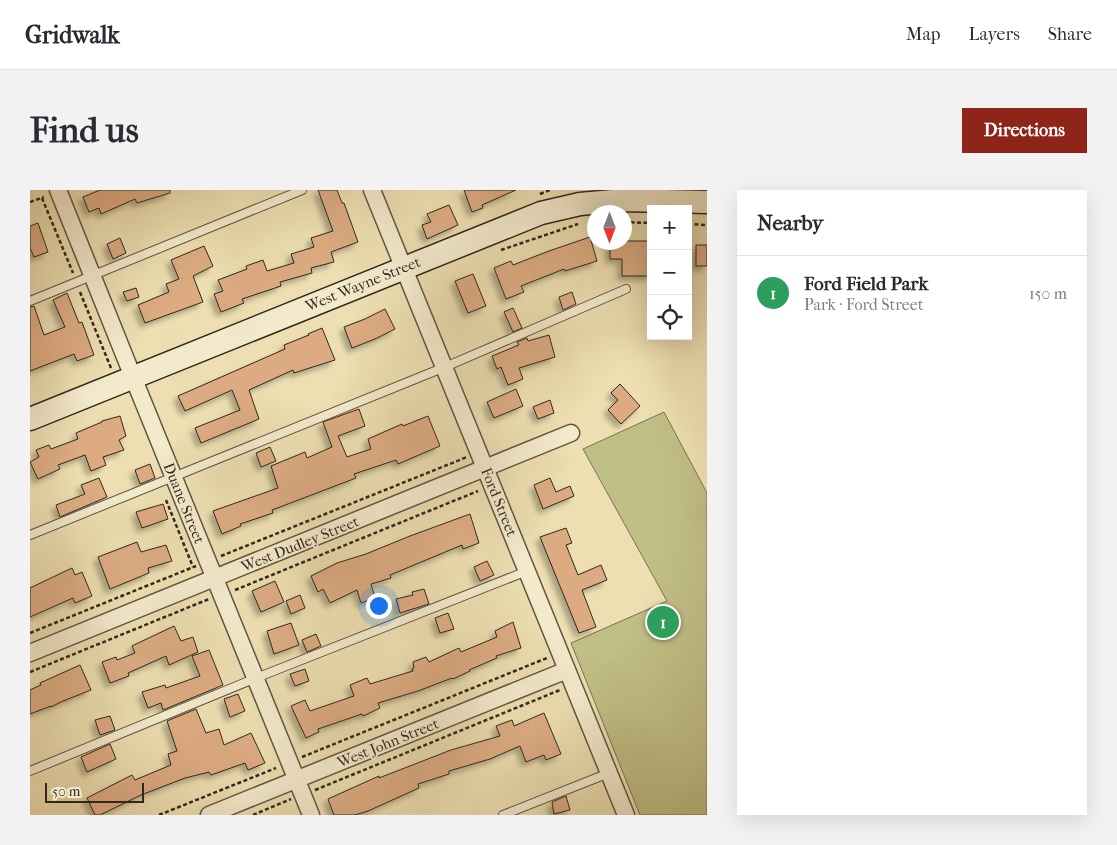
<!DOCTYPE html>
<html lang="en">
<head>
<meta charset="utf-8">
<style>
	body { margin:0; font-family:"IM FELL French Canon",serif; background:#f2f2f3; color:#2b2b33 }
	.controls { position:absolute; right:15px; top:15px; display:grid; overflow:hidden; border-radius:0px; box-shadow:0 5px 20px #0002 }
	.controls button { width:45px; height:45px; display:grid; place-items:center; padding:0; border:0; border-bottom:1px solid #e1e1e2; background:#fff; color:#2b2b33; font:25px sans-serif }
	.compass { position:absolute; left:557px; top:15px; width:45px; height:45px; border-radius:50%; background:#fff; box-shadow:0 5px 20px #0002; rotate:180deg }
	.scale { position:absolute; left:15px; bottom:12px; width:99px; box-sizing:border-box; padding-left:5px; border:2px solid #31271f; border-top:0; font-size:14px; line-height:18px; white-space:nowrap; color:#31271f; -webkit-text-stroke:4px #f3eacc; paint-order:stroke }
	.you { position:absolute; left:348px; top:415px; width:18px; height:18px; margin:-12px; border:4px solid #fff; border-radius:50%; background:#1a73e8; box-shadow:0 0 0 8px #1a73e833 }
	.badge { display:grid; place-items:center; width:32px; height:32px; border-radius:50%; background:#8f2418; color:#fff; font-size:16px; font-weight:700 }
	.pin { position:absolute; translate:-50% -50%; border:2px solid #fff; box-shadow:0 1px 5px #0006 }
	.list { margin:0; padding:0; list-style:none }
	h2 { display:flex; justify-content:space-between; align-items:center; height:65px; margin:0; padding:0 20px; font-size:21px }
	h2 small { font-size:16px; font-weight:400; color:#7c7c81 }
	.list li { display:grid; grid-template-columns:32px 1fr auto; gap:15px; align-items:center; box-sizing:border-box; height:75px; padding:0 20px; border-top:1px solid #e1e1e2 }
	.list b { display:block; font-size:19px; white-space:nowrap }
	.list p { margin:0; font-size:16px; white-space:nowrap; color:#7c7c81 }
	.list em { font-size:16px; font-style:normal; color:#7c7c81 }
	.icon { flex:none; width:28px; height:28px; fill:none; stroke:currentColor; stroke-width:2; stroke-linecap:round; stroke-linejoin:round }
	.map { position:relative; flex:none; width:677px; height:625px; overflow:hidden; border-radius:0px }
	header { display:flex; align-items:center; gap:30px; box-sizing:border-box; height:70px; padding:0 25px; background:#fff; border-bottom:1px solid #e1e1e2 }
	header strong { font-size:24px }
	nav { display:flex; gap:28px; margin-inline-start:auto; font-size:18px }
	.intro { display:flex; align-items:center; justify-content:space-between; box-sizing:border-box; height:120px; padding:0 30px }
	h1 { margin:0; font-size:35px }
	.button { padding:12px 22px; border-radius:0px; background:#8f2418; color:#fff; font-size:18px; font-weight:700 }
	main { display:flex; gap:30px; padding:0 30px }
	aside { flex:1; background:#fff; border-radius:0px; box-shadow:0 5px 20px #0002 }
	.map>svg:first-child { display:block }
</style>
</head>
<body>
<header>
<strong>Gridwalk</strong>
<nav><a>Map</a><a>Layers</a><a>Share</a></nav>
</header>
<div class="intro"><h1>Find us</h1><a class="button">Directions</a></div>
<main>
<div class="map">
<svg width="677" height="625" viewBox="0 0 677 625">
	<defs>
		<filter id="shadow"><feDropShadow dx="-4.5" dy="4.5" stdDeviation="2.5" flood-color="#0004"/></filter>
	</defs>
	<rect width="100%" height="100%" fill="#eddfb1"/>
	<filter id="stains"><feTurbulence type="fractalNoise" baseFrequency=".004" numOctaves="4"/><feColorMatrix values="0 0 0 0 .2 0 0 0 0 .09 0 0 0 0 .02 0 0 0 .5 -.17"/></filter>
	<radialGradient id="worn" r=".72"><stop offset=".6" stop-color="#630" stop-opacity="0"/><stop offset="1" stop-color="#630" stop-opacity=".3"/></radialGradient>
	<polygon fill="#c0bf86" stroke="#787352" points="634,222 677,303 677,625 610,625 541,453 637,411 553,259"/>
	<g fill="#dcab82" stroke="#31271f" filter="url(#shadow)">
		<polygon points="70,0 140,0 140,3 107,13 105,9 71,24 69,18 59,22 53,7"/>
		<polygon points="288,0 307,0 312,13 314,13 328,52 301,62 304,72 281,78 282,83 250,92 251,96 212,109 214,113 191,122 184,104 193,101 188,90 217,79 216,76 233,70 237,81 264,73 261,64 284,57 281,48 303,41"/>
		<polygon points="434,0 486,0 452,15 453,18 442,22"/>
		<polygon points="419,15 428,35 397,49 392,35 401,32 397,24"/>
		<polygon points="8,33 18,62 4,67 0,58 0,36"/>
		<polygon points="560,47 567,71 535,81 534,79 491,96 494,102 476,109 464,78 481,71 483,75 519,61"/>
		<polygon points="90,48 96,63 83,69 77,54"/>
		<polygon points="594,51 621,51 621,86 592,86 592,69 580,69 580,52 594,52"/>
		<rect x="666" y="55" width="11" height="21"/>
		<polygon points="174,56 183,76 163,86 173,112 115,133 108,115 139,102 136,94 149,89 141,70"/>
		<polygon points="443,84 456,116 438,123 425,91"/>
		<polygon points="106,98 109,107 97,111 93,102"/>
		<polygon points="542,102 546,114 533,120 529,107"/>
		<polygon points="37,103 49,133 52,132 64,165 47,171 44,164 0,181 0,117 4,116 14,145 35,137 23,110"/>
		<polygon points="483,118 492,138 483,142 474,122"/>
		<polygon points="355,119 365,139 345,149 322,158 314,137 335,129"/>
		<polygon points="292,138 305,170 264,183 263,180 219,200 229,229 171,253 165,238 210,220 202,200 155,221 148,206 255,159 254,155 279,145 278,144"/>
		<polygon points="519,145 525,167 489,178 493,189 478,195 471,177 467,179 462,166 489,155 487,152 497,148 498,151"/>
		<polygon points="590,194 610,216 591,234 578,220 588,210 581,203"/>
		<polygon points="486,199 493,216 464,228 457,212"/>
		<polygon points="520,210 524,223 508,229 503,217"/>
		<polygon points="329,219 335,236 308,246 317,267 341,259 338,249 372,234 373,236 398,226 410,256 368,274 366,270 324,284 326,288 242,320 243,323 210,334 211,336 192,344 183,321 248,298 241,276 275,262 277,268 302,257 293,232"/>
		<polygon points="90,226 96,246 89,250 94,260 73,267 76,275 61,281 55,265 28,275 30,279 8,289 0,272 9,267 6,260 19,255 21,259 48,249 46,243 72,232 72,231"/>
		<polygon points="240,257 246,271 231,277 226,263"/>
		<polygon points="120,274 125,288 110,294 105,280"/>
		<polygon points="69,288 77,307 30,327 26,315 55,304 51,295"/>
		<polygon points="520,288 526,302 540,296 544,306 513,319 504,295"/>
		<polygon points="133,314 138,329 112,338 106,322"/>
		<polygon points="440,324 449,353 433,359 432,355 360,385 361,388 341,394 345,408 331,413 327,400 300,413 293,399 288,402 281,386 307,373 336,364 380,346"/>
		<polygon points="536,338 542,353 536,355 548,385 571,375 577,390 552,400 566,437 549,443 510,347"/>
		<polygon points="107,352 111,362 136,355 142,371 118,378 119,383 80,399 68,367"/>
		<polygon points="457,371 464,385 450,391 444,377"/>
		<polygon points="42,378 45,385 52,382 62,406 45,413 43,408 0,427 0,398"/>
		<polygon points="245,391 254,412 231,422 222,401"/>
		<polygon points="394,399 399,414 370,423 366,409 383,405 382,402"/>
		<polygon points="270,405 275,418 261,424 256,411"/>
		<polygon points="418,423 424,439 410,443 405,428"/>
		<polygon points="483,432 491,458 466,466 467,468 439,480 440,481 423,489 422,488 388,501 348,513 350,518 333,526 332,524 288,539 289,542 276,548 261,516 275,510 280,521 324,506 320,495 337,488 340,494 383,481 382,479 384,478 383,472 396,467 399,472 429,458 431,462 467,447 465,441"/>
		<polygon points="261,433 269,455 244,464 237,441"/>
		<polygon points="144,436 151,451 163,447 168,462 139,475 136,466 98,483 99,486 80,493 72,472 86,467 87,470 105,463 102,456"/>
		<polygon points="286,444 291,456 277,462 272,450"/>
		<polygon points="179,460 193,495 133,520 131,513 118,518 112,502 135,495 136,498 170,486 162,466"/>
		<polygon points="50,475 61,500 33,511 21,517 21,516 0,524 0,500 11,495 10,493"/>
		<polygon points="275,479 279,491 265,496 260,484"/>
		<polygon points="208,504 215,521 200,527 194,509"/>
		<polygon points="166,519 176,543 189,539 194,555 221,543 235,573 218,580 215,573 181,585 179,582 155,588 111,605 70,625 65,625 57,608 102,585 105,590 141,575 138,564 147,561 137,531"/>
		<polygon points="514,523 531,564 516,570 514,565 496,572 490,556 460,569 419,581 419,584 388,594 389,598 338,621 325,625 304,625 298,609 349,586 349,588 421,560 470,546 466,536 482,530 484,536"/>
		<polygon points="80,526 85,540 70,545 65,530"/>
		<polygon points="80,554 86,569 57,582 51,567"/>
		<polygon points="536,606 540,620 524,624 522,612"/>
	</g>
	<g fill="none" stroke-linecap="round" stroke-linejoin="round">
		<g stroke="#605544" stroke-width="10">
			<g id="lane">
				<polyline points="0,111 272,0"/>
				<polyline points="0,345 415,177 596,99"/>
				<polyline points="0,581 226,488 497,381"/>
				<polyline points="473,625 579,583"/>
			</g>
		</g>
		<g stroke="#605544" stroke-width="19">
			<g id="street">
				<polyline points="28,0 103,187 281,625"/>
				<polyline points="342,0 596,625"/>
				<polyline points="0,463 541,243"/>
				<polyline points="179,625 537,480"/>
			</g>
		</g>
		<g stroke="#31271f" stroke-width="25">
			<polyline id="secondary" points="0,229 511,23 550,14 594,10 677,12"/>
		</g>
		<g stroke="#31271f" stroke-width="2.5" stroke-dasharray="4 2.5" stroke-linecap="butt">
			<polyline points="510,4 520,0"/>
			<polyline points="12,8 43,83"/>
			<polyline points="0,12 14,7"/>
			<polyline points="594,32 621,33"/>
			<polyline points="658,34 677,35"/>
			<polyline points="471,60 548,34"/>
			<polyline points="50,102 81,178"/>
			<polyline points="136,310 163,377"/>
			<polyline points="191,366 437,267"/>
			<polyline points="205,400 448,301"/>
			<polyline points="0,443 166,376"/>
			<polyline points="0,482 179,409"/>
			<polyline points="272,567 517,468"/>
			<polyline points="285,600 530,500"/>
			<polyline points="129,625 246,578"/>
			<polyline points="223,625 261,609"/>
		</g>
		<use href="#lane" stroke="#f3eacc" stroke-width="8"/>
		<use href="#street" stroke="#f3eacc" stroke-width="16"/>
		<use href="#secondary" stroke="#f3eacc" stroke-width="22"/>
	</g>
	<g text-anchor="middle" stroke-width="4" stroke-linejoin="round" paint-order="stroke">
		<g font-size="15" fill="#31271f" stroke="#f3eacc">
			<text transform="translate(333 94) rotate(-22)" y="5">West Wayne Street</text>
			<text transform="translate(469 312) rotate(68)" y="5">Ford Street</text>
			<text transform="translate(154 313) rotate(68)" y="5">Duane Street</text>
			<text transform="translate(270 354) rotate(-22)" y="5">West Dudley Street</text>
			<text transform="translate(358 553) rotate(-22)" y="5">West John Street</text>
		</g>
	</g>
	<rect width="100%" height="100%" filter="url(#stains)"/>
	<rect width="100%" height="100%" fill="url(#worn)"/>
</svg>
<div class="controls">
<button>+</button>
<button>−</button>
<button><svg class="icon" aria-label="locate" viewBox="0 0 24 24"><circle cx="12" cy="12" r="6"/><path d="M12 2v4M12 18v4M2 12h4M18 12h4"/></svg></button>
</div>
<svg class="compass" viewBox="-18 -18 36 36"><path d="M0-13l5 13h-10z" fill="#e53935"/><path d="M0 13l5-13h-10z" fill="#7c7c81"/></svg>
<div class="scale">50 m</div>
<div class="you"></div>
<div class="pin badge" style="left:633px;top:432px;background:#2e9e5b">1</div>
</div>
<aside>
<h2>Nearby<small></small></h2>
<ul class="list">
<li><span class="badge" style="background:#2e9e5b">1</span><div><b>Ford Field Park</b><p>Park · Ford Street</p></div><em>150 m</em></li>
</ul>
</aside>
</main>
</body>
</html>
